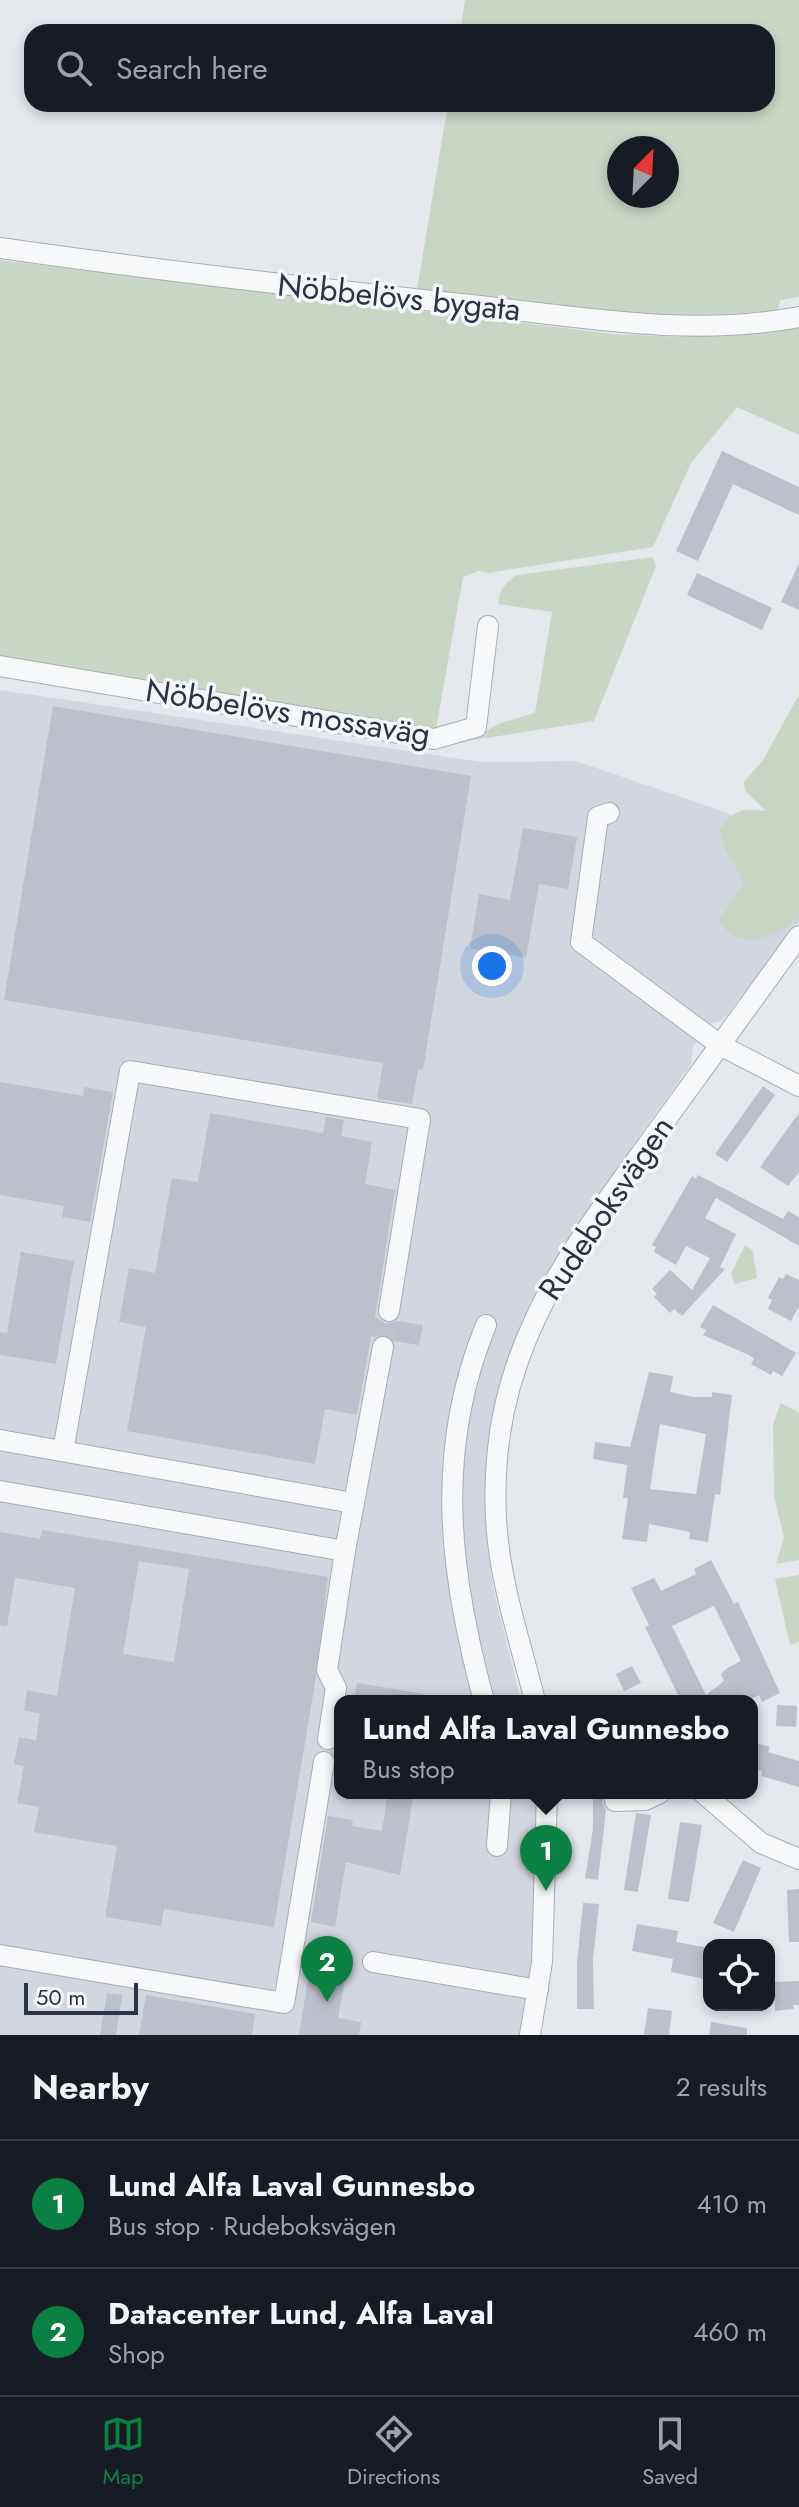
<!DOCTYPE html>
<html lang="en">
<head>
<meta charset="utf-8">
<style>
	body { margin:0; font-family:Jost,sans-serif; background:#242831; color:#f1f3f6 }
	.controls { position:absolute; right:24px; bottom:24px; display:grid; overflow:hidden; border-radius:16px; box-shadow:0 4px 12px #0003 }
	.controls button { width:72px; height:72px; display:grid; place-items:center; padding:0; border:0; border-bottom:2px solid #363941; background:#171b24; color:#f1f3f6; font:40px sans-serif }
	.compass { position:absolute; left:607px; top:136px; width:72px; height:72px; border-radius:50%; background:#171b24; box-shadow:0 4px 12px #0003; rotate:24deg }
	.scale { position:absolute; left:24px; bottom:20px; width:114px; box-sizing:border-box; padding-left:8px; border:4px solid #2b3445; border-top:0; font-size:22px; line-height:28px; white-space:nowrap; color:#2b3445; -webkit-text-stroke:6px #f4f6f9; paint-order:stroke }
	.you { position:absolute; left:492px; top:966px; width:28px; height:28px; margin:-20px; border:6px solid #fff; border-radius:50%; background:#1a73e8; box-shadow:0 0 0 12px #1a73e833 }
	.badge { display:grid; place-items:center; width:52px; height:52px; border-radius:50%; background:#0b8043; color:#fff; font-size:26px; font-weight:700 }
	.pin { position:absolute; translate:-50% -66px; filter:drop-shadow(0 2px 4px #0008) }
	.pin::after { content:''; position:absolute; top:42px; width:28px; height:24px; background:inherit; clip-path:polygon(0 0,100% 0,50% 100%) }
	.popup { position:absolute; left:334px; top:1695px; width:424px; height:104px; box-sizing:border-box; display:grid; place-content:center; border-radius:16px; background:#171b24; filter:drop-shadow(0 2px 6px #0005); font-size:26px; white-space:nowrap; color:#9ea1a6 }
	.popup b { font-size:30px; color:#f1f3f6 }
	.popup::after { content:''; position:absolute; left:50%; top:100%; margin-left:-16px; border:16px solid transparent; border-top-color:#171b24 }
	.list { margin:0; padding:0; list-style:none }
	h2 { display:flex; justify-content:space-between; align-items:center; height:104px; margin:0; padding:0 32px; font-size:34px }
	h2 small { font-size:26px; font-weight:400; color:#9ea1a6 }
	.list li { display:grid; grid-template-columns:52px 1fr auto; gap:24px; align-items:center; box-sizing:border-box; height:128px; padding:0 32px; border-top:2px solid #363941 }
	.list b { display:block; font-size:30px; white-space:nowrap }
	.list p { margin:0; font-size:26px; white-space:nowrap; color:#9ea1a6 }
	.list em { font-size:26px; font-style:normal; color:#9ea1a6 }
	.icon { flex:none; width:44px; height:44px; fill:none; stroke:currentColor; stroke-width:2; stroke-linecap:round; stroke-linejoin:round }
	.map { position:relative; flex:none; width:799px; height:2035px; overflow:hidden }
	.search { position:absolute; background:#171b24; box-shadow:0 4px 12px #0003; left:24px; right:24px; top:24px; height:88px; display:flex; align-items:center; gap:20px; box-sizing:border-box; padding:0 28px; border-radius:24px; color:#9ea1a6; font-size:30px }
	.sheet { height:360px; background:#171b24 }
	nav { display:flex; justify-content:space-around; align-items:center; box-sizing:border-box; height:112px; border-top:2px solid #363941; background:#171b24; font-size:22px; color:#9ea1a6 }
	nav a { display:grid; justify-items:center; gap:4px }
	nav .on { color:#0b8043 }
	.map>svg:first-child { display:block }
</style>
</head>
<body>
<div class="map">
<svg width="799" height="2035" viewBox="0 0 799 2035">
	<rect width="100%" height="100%" fill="#e4e7ec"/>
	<polygon fill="#d2d6de" points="0,690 481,762 576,761 722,811 799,846 799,921 723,1020 709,1024 693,1047 691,1064 581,1219 535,1295 507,1366 487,1452 487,1514 493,1587 521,1701 340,1701 340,1793 539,1793 532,1976 522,2035 0,2035"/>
	<g fill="#c9d6c5" fill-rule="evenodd">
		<path d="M465,0H799V297L780,300L778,311L668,317L417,290L448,104H767V32H460ZM619,148H667V196H619Z"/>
		<polygon points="0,260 613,334 677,337 799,327 799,435 737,407 691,463 653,547 488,573 479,571 463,577 435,734 0,660"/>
		<path d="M653,557L656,566L594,721L467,741L501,723L535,713L552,612L498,604C499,590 506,582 517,575Z"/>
		<path d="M799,695V919C774,936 740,954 719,921L743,885C738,862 724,861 720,829C734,810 743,807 766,811L745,791L744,782L763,760Z"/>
		<polygon points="745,1245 753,1251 757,1278 735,1284 731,1274"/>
		<polygon points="781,1403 799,1413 799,1560 776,1564 784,1537 774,1496 773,1424"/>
		<polygon points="799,1575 799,1642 790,1645 775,1579"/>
	</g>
	<g fill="#bbc0ca" fill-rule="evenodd">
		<polygon points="722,451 799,487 799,515 733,484 698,561 676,551"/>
		<polygon points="799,563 799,610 781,602"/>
		<polygon points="697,573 772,608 762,630 687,595"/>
		<polygon points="53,706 471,776 423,1070 418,1069 412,1104 377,1099 383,1063 4,1000"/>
		<polygon points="523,828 577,837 568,889 539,884 526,958 470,948 479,894 510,900"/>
		<polygon points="0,1082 83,1096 84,1087 113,1092 90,1222 62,1217 64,1206 0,1195"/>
		<polygon points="763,1086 775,1095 727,1162 715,1154"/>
		<polygon points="210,1113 323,1133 326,1117 344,1120 341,1136 372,1142 365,1184 395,1190 375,1317 386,1324 397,1321 423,1325 419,1345 394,1341 385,1334 371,1337 357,1415 325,1409 315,1464 127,1431 146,1327 119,1322 129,1268 155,1273 172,1178 198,1182"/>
		<polygon points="799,1113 799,1172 788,1186 760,1167"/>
		<polygon points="698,1175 783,1219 788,1211 799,1217 799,1246 716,1198 705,1218 736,1234 720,1267 725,1269 682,1316 674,1309 670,1313 654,1297 657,1294 652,1289 670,1270 692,1290 710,1258 686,1246 676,1265 654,1252 656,1247 652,1245 692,1176 696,1179"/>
		<polygon points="21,1252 74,1261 56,1364 0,1355 0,1332 7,1333"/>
		<polygon points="786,1274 799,1280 799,1306 791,1321 768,1309 772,1300 768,1298 779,1277 783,1279"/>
		<polygon points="713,1305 796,1353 782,1376 773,1371 771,1375 751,1364 754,1359 749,1355 703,1335 706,1330 700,1327"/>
		<path d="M649,1372L673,1376L670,1392L693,1397H712V1392L732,1395L720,1495L715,1494L708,1542L689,1539L690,1532L649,1524L647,1542L622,1539L628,1498H623L627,1465L593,1459L595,1442L630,1447ZM660,1424L706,1434L696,1494L650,1489Z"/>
		<path d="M42,1530L328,1577L316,1677L274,1927L164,1909L161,1926L105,1917L117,1846L34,1832L39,1807L17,1803L24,1766L14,1764L19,1737L36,1740L40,1713L24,1711L27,1690L57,1696L75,1588L15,1578L7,1626L0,1625V1532L40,1539ZM139,1561L189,1569L174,1662L123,1654Z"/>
		<path d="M711,1560L734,1604L738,1602L780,1693L762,1702L759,1695L747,1701H681L645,1627L649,1625L631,1588L654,1578L661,1591L696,1574L694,1569ZM714,1606L741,1661L726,1669L721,1674L724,1681L706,1695L672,1626Z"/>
		<polygon points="632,1666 641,1683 624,1691 616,1674"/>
		<polygon points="357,1683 424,1694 424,1701 354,1701"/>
		<polygon points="777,1705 797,1706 796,1727 776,1726"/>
		<polygon points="752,1742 770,1747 768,1752 799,1761 799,1787 761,1776 762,1771 752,1768"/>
		<polygon points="388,1793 414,1793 400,1875 346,1862 335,1927 311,1922 328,1816 353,1820 352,1826 382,1831"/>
		<polygon points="593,1793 605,1793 602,1802 606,1810 598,1880 585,1878 593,1829"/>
		<polygon points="636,1813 651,1815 638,1892 624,1890"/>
		<polygon points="680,1822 702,1825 689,1902 668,1899"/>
		<polygon points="743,1860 761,1868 734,1932 713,1923"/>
		<polygon points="799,1889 799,1942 789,1942 787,1890"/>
		<polygon points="583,1903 599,1904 593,1960 594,2009 577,2009 577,1963"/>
		<polygon points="637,1924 678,1931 676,1942 709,1948 709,1980 671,1972 673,1959 632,1951"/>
		<polygon points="320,1969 346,1973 338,2018 361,2022 359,2035 299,2035 308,1979 318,1981"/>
		<polygon points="799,1981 799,2005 793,2005 794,2009 775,2011 774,1982"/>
		<polygon points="107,1993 122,1995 116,2035 100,2035"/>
		<polygon points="146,1995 255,2014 252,2035 139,2035"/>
		<polygon points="648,2008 672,2011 669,2035 644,2035"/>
		<polygon points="711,2022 747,2028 747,2035 709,2035"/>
	</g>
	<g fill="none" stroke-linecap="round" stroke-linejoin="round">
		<polyline stroke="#bfc3cb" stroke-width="20" stroke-dasharray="20 10" stroke-linecap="butt" points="383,1347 389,1311"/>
		<g stroke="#a9aeb7" stroke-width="22">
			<g id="minor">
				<path d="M0,248C160,271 320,289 480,306C586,318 694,337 799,317"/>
				<polyline points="0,666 434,739 476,727 488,626"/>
				<polyline points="609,813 598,817 581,942 720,1045 799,1086"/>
				<polyline points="0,1440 353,1503"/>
				<polyline points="63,1451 130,1071 420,1119 389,1311"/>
				<polyline points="0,1491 345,1551"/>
				<path d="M484,1701C449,1572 434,1452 486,1325"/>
				<path d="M535,1701C520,1640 499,1581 496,1518C488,1355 566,1256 657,1132C704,1067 752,1001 799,936"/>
				<polyline points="328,1739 336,1688 327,1670 345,1551 383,1347"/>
				<polyline points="703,1793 761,1843 799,1859"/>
				<polyline points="615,1801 645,1800 660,1793"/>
				<polyline points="497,1846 501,1793"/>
				<polyline points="0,1955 284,2003 324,1762"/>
				<polyline points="373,1962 538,1990"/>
				<polyline points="530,2035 542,1962 547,1793"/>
			</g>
		</g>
		<use href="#minor" stroke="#f7f8fa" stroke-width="20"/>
	</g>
	<g text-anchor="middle" stroke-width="7" stroke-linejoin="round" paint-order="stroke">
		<g font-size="32" fill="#2b3445" stroke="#f4f6f9">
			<text transform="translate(399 297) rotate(6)" y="11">Nöbbelövs bygata</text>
			<text transform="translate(288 712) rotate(9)" y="11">Nöbbelövs mossaväg</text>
			<text transform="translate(606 1208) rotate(-56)" y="11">Rudeboksvägen</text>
		</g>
	</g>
</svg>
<div class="controls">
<button><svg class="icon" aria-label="locate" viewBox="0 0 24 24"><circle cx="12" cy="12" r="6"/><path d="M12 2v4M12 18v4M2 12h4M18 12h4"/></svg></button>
</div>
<svg class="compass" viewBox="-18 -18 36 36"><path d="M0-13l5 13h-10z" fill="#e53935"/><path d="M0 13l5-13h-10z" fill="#9ea1a6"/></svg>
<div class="scale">50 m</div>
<div class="you"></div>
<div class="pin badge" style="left:546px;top:1891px">1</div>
<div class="popup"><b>Lund Alfa Laval Gunnesbo</b>Bus stop</div>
<div class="pin badge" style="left:327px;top:2002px">2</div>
<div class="search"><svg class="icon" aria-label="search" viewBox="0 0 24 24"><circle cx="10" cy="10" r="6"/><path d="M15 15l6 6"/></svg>Search here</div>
</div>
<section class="sheet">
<h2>Nearby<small>2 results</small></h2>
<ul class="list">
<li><span class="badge">1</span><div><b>Lund Alfa Laval Gunnesbo</b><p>Bus stop · Rudeboksvägen</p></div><em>410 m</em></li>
<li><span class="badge">2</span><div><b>Datacenter Lund, Alfa Laval</b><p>Shop</p></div><em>460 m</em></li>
</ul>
</section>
<nav>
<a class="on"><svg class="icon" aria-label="map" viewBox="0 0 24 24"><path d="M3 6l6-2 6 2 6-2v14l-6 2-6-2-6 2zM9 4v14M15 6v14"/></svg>Map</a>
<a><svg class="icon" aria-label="directions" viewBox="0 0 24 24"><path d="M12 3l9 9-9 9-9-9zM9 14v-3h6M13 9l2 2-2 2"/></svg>Directions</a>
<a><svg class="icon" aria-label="saved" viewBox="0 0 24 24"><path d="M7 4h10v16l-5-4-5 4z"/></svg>Saved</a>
</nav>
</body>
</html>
